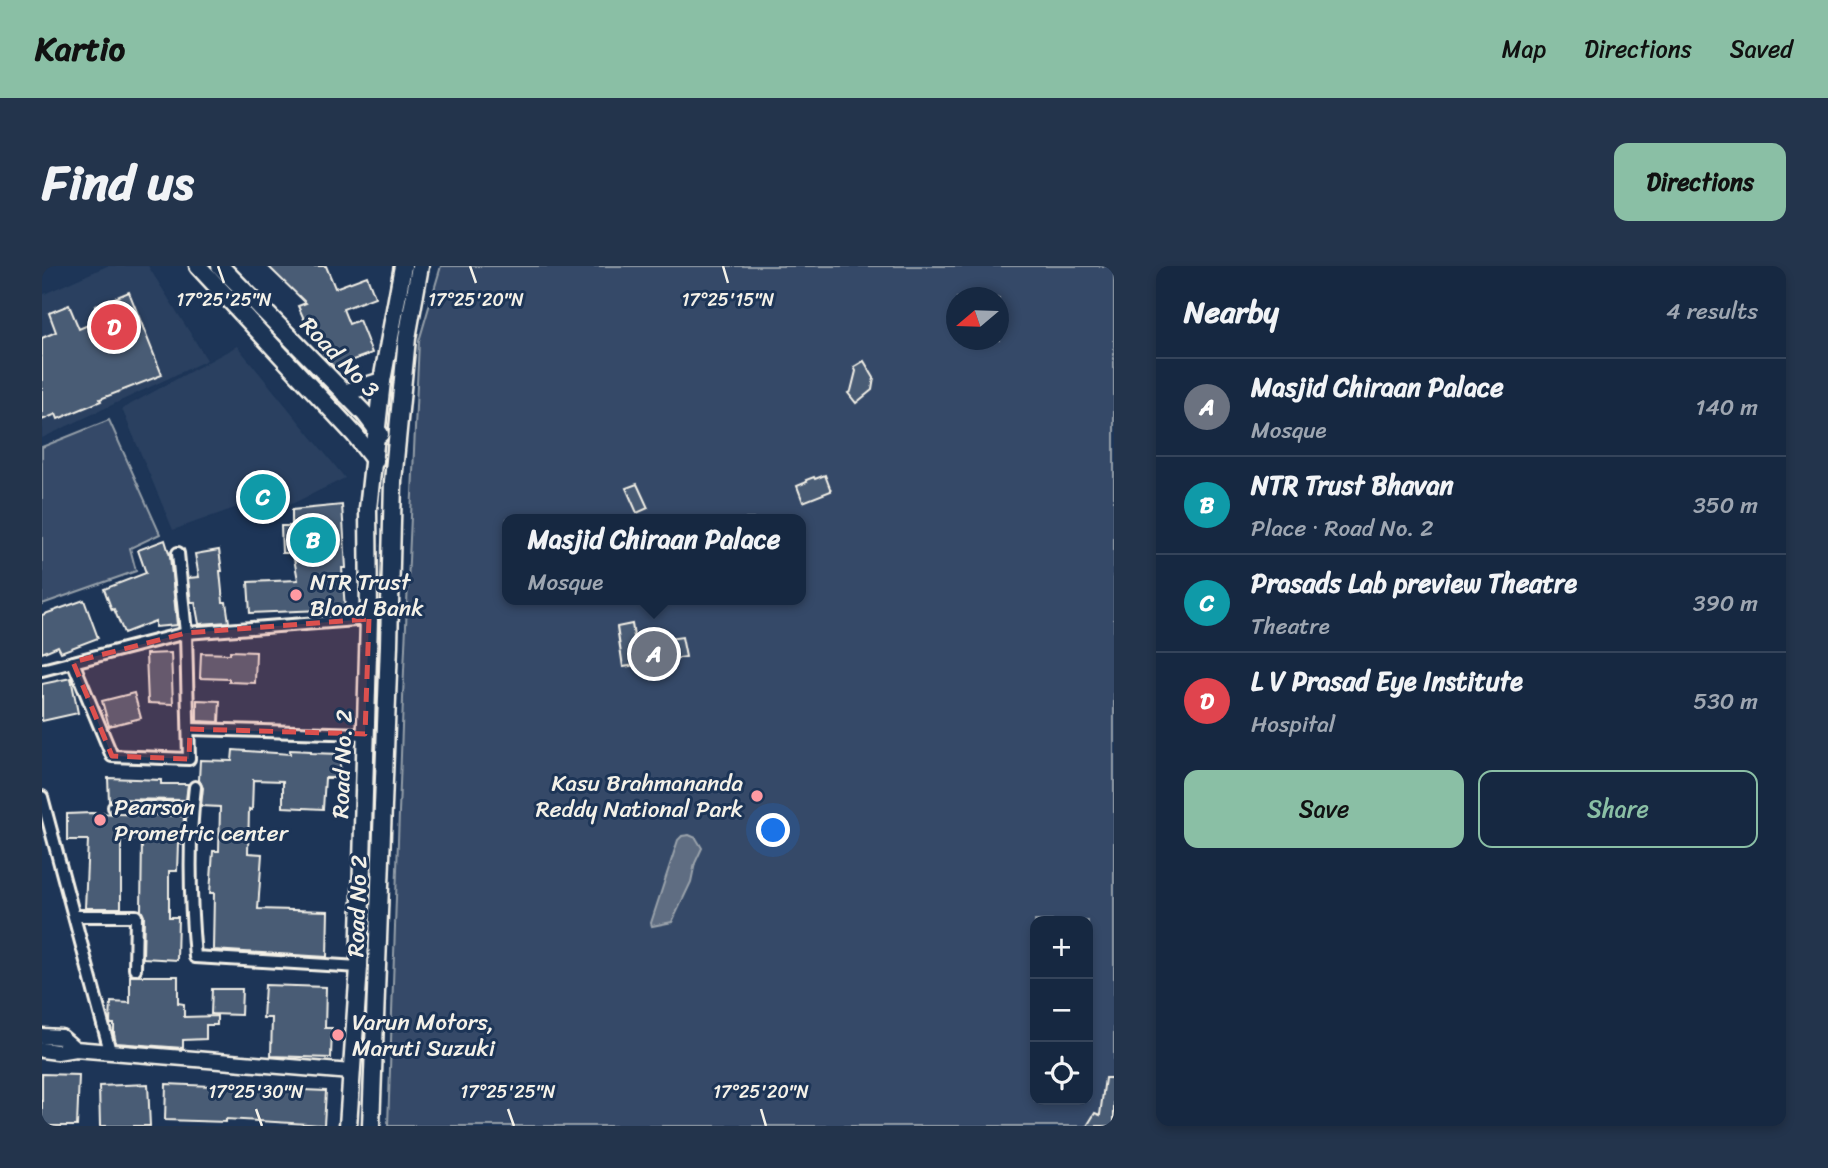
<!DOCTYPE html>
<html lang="en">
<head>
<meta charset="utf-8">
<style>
	body { margin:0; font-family:Sriracha,sans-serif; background:#23344c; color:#f1f3f6 }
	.controls { position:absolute; right:21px; bottom:21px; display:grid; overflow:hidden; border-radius:14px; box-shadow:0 4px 10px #0003 }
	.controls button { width:63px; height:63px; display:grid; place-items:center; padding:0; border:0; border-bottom:2px solid #35445a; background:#162841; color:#f1f3f6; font:35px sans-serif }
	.compass { position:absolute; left:904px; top:21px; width:63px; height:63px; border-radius:50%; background:#162841; box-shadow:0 4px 10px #0003; rotate:251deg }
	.you { position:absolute; left:732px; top:565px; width:24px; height:24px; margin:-18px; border:5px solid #fff; border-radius:50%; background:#1a73e8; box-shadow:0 0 0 10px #1a73e833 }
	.badge { display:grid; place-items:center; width:46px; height:46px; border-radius:50%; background:#8abfa5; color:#fff; font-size:23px; font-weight:700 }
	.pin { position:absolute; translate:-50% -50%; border:4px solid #fff; box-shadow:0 2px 7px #0006 }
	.popup { position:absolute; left:460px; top:248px; width:304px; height:91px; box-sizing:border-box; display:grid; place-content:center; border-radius:14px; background:#162841; filter:drop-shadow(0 2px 5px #0005); font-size:23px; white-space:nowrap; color:#9ea6b1 }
	.popup b { font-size:26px; color:#f1f3f6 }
	.popup::after { content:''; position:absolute; left:50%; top:100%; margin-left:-14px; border:14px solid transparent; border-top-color:#162841 }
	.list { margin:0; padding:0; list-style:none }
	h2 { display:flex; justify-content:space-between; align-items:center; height:91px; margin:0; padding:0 28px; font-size:30px }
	h2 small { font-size:23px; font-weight:400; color:#9ea6b1 }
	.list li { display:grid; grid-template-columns:46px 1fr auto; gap:21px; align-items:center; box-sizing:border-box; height:98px; padding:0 28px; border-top:2px solid #35445a }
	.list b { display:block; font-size:26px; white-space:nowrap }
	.list p { margin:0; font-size:23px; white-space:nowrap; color:#9ea6b1 }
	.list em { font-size:23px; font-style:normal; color:#9ea6b1 }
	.actions { display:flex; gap:14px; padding:21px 28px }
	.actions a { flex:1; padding:16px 0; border:2px solid #8abfa5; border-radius:14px; text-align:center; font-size:24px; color:#8abfa5 }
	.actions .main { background:#8abfa5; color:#111 }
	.icon { flex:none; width:38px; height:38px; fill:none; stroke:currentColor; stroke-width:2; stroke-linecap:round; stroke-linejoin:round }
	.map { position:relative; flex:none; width:1072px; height:860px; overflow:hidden; border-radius:14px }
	header { display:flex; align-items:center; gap:42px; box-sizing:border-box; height:98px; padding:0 35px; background:#8abfa5; color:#111 }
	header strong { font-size:33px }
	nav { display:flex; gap:38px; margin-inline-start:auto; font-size:24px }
	.intro { display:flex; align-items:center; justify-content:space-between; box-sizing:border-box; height:168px; padding:0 42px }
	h1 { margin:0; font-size:49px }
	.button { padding:18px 32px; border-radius:14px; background:#8abfa5; color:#111; font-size:24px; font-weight:700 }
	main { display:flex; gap:42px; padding:0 42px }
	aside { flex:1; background:#162841; border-radius:14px; box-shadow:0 4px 10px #0003 }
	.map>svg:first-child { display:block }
</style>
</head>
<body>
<header>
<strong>Kartio</strong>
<nav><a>Map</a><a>Directions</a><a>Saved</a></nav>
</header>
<div class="intro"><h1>Find us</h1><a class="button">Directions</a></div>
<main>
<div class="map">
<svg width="1072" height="860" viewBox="0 0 1072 860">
	<rect width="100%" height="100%" fill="#1d3557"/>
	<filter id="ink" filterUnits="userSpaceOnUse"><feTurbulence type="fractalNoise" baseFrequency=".0143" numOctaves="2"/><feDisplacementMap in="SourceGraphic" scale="14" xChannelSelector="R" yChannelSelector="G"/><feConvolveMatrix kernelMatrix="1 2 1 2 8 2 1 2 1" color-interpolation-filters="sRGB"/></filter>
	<g filter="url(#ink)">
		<g fill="#2a4060">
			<polygon points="65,0 106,0 165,94 0,172 0,29"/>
			<polygon points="195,80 303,212 227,249 201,239 131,264 80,143"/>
		</g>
		<g fill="#354a67" stroke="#949ea8" stroke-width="2" fill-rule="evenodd">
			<path d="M399,0H1072V860H346L362,404L377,75ZM915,32H957V74H915ZM465,253H759V334H465ZM993,655H1046V834H993Z"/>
			<polygon points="67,154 118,268 88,282 94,305 0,338 0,181"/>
		</g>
		<polygon fill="#5e6d82" stroke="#9aa2ab" stroke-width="2" points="647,569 654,572 660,582 653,597 649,616 630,656 610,660 609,657 636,574 640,570"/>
		<g fill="#485b74" stroke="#f4f1e8" stroke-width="2">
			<polygon points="226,0 284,0 293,22 325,10 333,31 301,43 307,58 317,54 330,87 292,101 284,93 272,62 267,64 256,40 264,37"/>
			<polygon points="87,26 120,109 58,133 59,135 16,153 14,148 0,154 0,72 14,66 7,47 27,39 37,63 58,54 53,40"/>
			<polygon points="822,95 832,112 830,124 814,137 806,127 809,125 814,105 812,101"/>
			<polygon points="783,209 789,225 761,236 755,220 765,216 764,214 772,211 773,213"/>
			<polygon points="595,218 606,242 595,247 584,222"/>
			<polygon points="300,239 304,302 300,302 303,343 208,347 206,316 256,314 251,287 240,287 239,260 250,260 250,244"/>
			<polygon points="123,274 128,290 135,359 113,361 113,355 82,367 72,343 70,344 62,323 104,307 96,284"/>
			<polygon points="177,284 180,305 178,305 181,336 184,336 187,356 157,358 153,336 149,336 146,312 157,311 153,288"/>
			<polygon points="42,334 56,372 19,386 16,380 0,387 0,349"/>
			<polygon points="590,358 594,383 627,378 626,373 640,371 644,391 581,401 575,361"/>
			<polygon points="188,385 214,386 213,417 187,416 187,413 158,412 159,387 188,388"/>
			<polygon points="129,387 131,438 106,437 104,388"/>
			<polygon points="29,412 36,447 0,455 0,418"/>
			<polygon points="92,427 99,452 67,460 60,435"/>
			<polygon points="155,434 178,435 177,456 155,455"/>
			<polygon points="191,484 248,488 248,484 269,485 269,487 298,488 298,512 283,512 281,543 241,541 241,515 211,514 210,544 207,543 206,587 220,588 216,643 286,645 285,691 171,684 172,627 168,627 171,585 177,585 178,541 159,540 161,522 157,514 158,494 190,495"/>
			<polygon points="66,512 119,514 119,518 146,518 144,534 72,533 67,535"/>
			<polygon points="49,547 142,550 141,578 136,577 135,605 127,605 127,651 136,651 135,694 101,692 102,650 99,644 100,574 79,573 79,642 43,642 46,574 25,574 25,548"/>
			<polygon points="88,710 136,710 136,737 142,738 142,751 175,750 175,759 164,759 164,773 141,774 141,782 74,777 72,768 72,758 69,758 68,756 69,736 88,737"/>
			<polygon points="223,719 284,721 283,762 290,762 289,792 229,790 230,752 221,752"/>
			<polygon points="170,723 200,723 199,749 169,748"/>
			<polygon points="0,808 37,809 35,860 0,860"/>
			<polygon points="1063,812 1072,812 1072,860 1045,860 1053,847 1058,849"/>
			<polygon points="106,818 108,860 58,860 57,820"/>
			<polygon points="124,818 284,825 282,859 184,853 184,856 123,854"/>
		</g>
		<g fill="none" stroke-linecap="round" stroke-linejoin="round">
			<g stroke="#f4f1e8" stroke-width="16">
				<g id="minor">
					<polyline points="31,396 70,490 147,493 144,367 136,287"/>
					<polyline points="0,404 144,367 327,353"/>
					<polyline points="148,463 323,468"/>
					<path d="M153,521C146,577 148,635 153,691L317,701"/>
					<polyline points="0,531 68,785"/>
					<polyline points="72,541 150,542"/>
					<polyline points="33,650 94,650 93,703"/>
				</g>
			</g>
			<g stroke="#f4f1e8" stroke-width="19">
				<g id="secondary">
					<polyline points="0,770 19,771 33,783"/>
					<polyline points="0,784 15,786 33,783 309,806"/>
				</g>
			</g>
			<g stroke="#f4f1e8" stroke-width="21">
				<g id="primary">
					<polyline points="156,0 313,169 333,195"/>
					<polyline points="178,0 323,148 338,168"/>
					<polyline points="302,127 340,115"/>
					<polyline points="306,860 317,701 327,353 326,243 340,115 361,0"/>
					<polyline points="329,860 347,379 351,215 365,72 378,0"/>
				</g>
			</g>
			<use href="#minor" stroke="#1d3557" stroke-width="10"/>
			<use href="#secondary" stroke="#1d3557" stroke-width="14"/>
			<use href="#primary" stroke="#1d3557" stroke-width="16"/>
		</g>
	</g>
	<path fill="#dc504e" fill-opacity="0.2" stroke="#dc504e" stroke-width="5" stroke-dasharray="14 9" stroke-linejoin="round" d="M327,353L323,468L148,463L147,493L70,490L31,396L144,367Z"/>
	<path fill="none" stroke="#f4f1e8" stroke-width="2.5" d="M176,0L182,17M428,0L434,17M681,0L686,17M214,843L220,860M466,843L472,860M719,843L724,860"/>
	<g fill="#ff9aa2" stroke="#1d3557" stroke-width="2.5">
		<circle cx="254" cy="329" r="7"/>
		<circle cx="715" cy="530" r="7"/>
		<circle cx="58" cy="554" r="7"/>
		<circle cx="296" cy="769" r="7"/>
	</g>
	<g text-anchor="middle" stroke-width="6" stroke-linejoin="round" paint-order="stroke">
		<g font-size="23" fill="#f4f1e8" stroke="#1d3557">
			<text transform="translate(298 91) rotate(46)" y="8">Road No 3</text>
			<text transform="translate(300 498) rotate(-88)" y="8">Road No. 2</text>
			<text transform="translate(315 640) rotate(-88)" y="8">Road No 2</text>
		</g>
		<g font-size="23" fill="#f4f1e8" stroke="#1d3557" text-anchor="start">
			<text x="268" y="324">NTR Trust<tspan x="268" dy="26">Blood Bank</tspan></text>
			<text x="701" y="525" text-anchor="end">Kasu Brahmananda<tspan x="701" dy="26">Reddy National Park</tspan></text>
			<text x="72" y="549">Pearson<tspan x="72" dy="26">Prometric center</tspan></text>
			<text x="310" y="764">Varun Motors,<tspan x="310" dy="26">Maruti Suzuki</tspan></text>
		</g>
	</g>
	<g font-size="18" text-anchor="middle" fill="#f4f1e8" stroke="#1d3557" stroke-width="6" stroke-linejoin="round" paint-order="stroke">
		<text x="182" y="40">17°25'25"N</text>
		<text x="434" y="40">17°25'20"N</text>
		<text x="686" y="40">17°25'15"N</text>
		<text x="214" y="832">17°25'30"N</text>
		<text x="466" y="832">17°25'25"N</text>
		<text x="719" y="832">17°25'20"N</text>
	</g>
</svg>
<div class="controls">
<button>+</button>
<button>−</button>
<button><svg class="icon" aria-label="locate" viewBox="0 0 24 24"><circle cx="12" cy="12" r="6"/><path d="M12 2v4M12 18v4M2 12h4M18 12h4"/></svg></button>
</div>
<svg class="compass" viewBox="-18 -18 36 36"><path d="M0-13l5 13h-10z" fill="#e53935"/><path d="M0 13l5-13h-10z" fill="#9ea6b1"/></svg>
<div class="you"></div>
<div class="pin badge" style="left:612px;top:388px;background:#6b7280">A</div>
<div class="popup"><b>Masjid Chiraan Palace</b>Mosque</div>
<div class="pin badge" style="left:271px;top:274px;background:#0f9aa8">B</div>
<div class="pin badge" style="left:221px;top:231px;background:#0f9aa8">C</div>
<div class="pin badge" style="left:72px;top:61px;background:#e0444e">D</div>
</div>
<aside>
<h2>Nearby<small>4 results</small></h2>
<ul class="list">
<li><span class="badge" style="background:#6b7280">A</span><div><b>Masjid Chiraan Palace</b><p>Mosque</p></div><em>140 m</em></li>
<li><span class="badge" style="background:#0f9aa8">B</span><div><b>NTR Trust Bhavan</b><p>Place · Road No. 2</p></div><em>350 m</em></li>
<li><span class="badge" style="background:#0f9aa8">C</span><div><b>Prasads Lab preview Theatre</b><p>Theatre</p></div><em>390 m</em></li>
<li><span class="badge" style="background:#e0444e">D</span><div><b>L V Prasad Eye Institute</b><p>Hospital</p></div><em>530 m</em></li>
</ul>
<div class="actions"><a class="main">Save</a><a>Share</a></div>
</aside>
</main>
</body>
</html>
